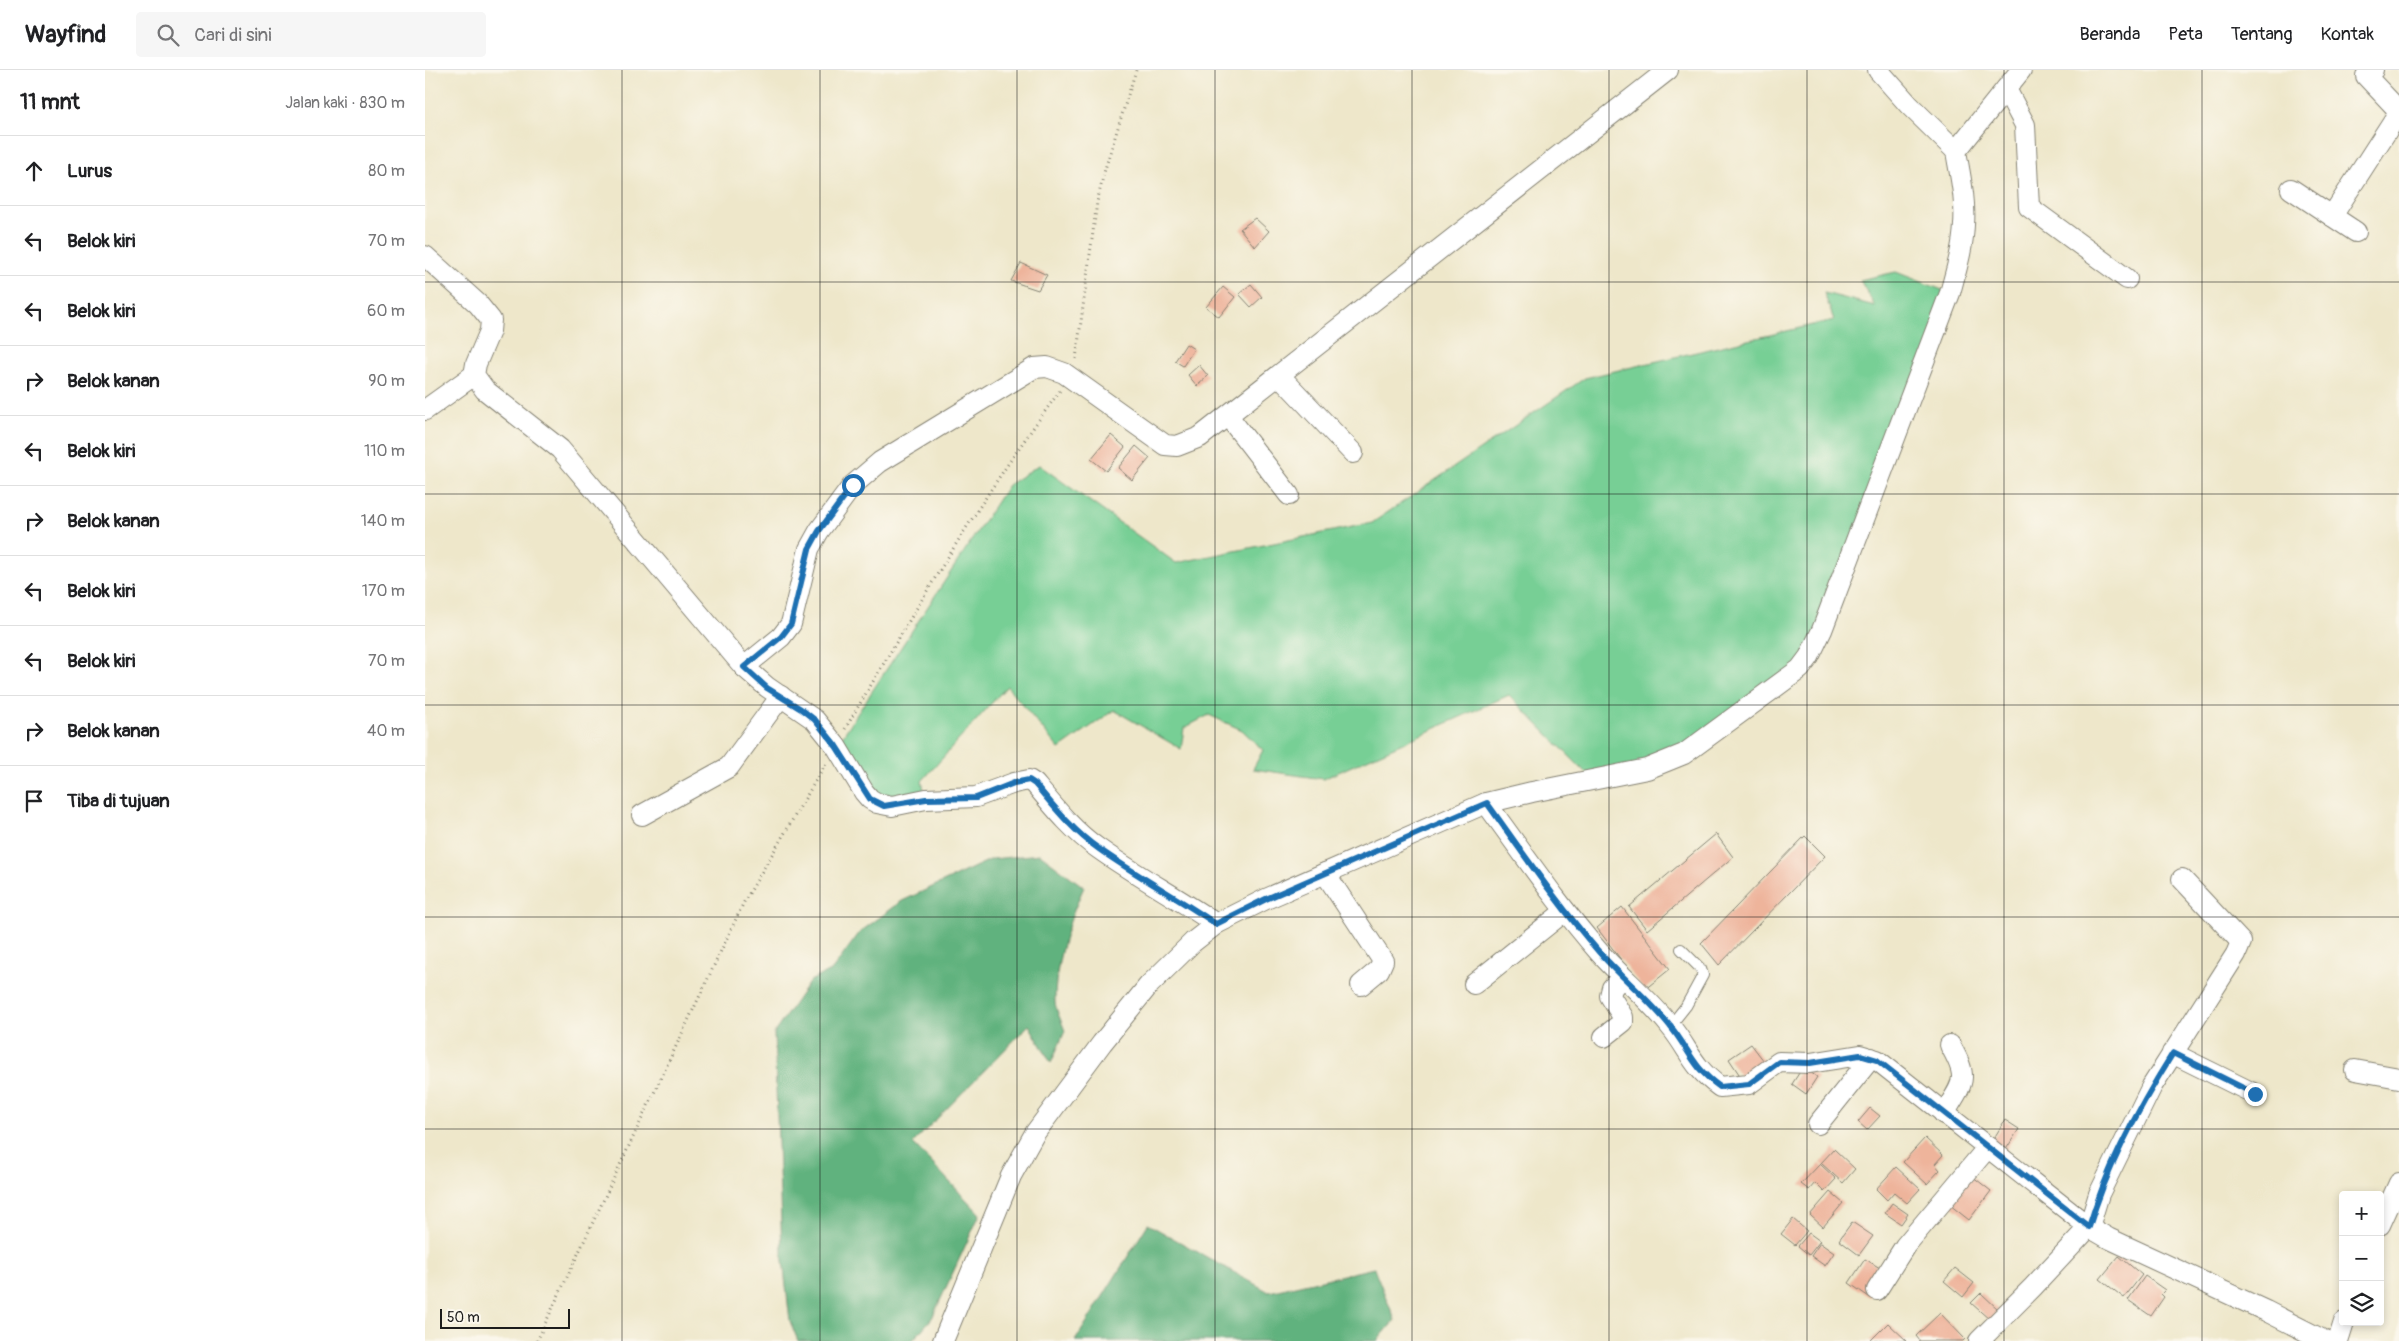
<!DOCTYPE html>
<html lang="id">
<head>
<meta charset="utf-8">
<style>
	body { margin:0; font-family:Pangolin,sans-serif; background:#f6f6f6; color:#202124 }
	.controls { position:absolute; right:15px; bottom:15px; display:grid; overflow:hidden; border-radius:5px; box-shadow:0 2px 8px #0003 }
	.controls button { width:45px; height:45px; display:grid; place-items:center; padding:0; border:0; border-bottom:1px solid #e0e0e0; background:#fff; color:#202124; font:25px sans-serif }
	.scale { position:absolute; left:15px; bottom:12px; width:130px; box-sizing:border-box; padding-left:5px; border:2px solid #1c1c1c; border-top:0; font-size:14px; line-height:18px; white-space:nowrap; color:#1c1c1c; -webkit-text-stroke:4px #fbf7ec; paint-order:stroke }
	.stop { position:absolute; width:15px; height:15px; margin:-11px; border:4px solid #1f6fb2; border-radius:50%; background:#fff }
	.stop.end { background:#1f6fb2; border-color:#fff; box-shadow:0 1px 5px #0008 }
	.list { margin:0; padding:0; list-style:none }
	h2 { display:flex; justify-content:space-between; align-items:center; height:65px; margin:0; padding:0 20px; font-size:21px }
	h2 small { font-size:16px; font-weight:400; color:#757577 }
	.list li { display:grid; grid-template-columns:32px 1fr auto; gap:15px; align-items:center; box-sizing:border-box; height:70px; padding:0 20px; border-top:1px solid #e0e0e0 }
	.list b { display:block; font-size:19px; white-space:nowrap }
	.list em { font-size:16px; font-style:normal; color:#757577 }
	.icon { flex:none; width:28px; height:28px; fill:none; stroke:currentColor; stroke-width:2; stroke-linecap:round; stroke-linejoin:round }
	.map { position:relative; flex:none; width:1974px; height:1271px; overflow:hidden }
	header { display:flex; align-items:center; gap:30px; box-sizing:border-box; height:70px; padding:0 25px; background:#fff; border-bottom:1px solid #e0e0e0 }
	header strong { font-size:24px }
	nav { display:flex; gap:28px; margin-inline-start:auto; font-size:18px }
	.search { width:350px; height:45px; background:#f6f6f6; display:flex; align-items:center; gap:12px; box-sizing:border-box; padding:0 18px; border-radius:5px; color:#757577; font-size:19px }
	main { display:flex }
	aside { flex:1; background:#fff }
	.map>svg:first-child { display:block }
</style>
</head>
<body>
<header>
<strong>Wayfind</strong>
<div class="search"><svg class="icon" aria-label="search" viewBox="0 0 24 24"><circle cx="10" cy="10" r="6"/><path d="M15 15l6 6"/></svg>Cari di sini</div>
<nav><a>Beranda</a><a>Peta</a><a>Tentang</a><a>Kontak</a></nav>
</header>
<main>
<aside>
<h2>11 mnt<small>Jalan kaki · 830 m</small></h2>
<ul class="list">
<li><svg class="icon" aria-label="ahead" viewBox="0 0 24 24"><path d="M12 20V5M6 11l6-6 6 6"/></svg><div><b>Lurus</b></div><em>80 m</em></li>
<li><svg class="icon" aria-label="left" viewBox="0 0 24 24"><path d="M17 20v-9H6M10 6l-5 5 5 5"/></svg><div><b>Belok kiri</b></div><em>70 m</em></li>
<li><svg class="icon" aria-label="left" viewBox="0 0 24 24"><path d="M17 20v-9H6M10 6l-5 5 5 5"/></svg><div><b>Belok kiri</b></div><em>60 m</em></li>
<li><svg class="icon" aria-label="right" viewBox="0 0 24 24"><path d="M7 20v-9h11M14 6l5 5-5 5"/></svg><div><b>Belok kanan</b></div><em>90 m</em></li>
<li><svg class="icon" aria-label="left" viewBox="0 0 24 24"><path d="M17 20v-9H6M10 6l-5 5 5 5"/></svg><div><b>Belok kiri</b></div><em>110 m</em></li>
<li><svg class="icon" aria-label="right" viewBox="0 0 24 24"><path d="M7 20v-9h11M14 6l5 5-5 5"/></svg><div><b>Belok kanan</b></div><em>140 m</em></li>
<li><svg class="icon" aria-label="left" viewBox="0 0 24 24"><path d="M17 20v-9H6M10 6l-5 5 5 5"/></svg><div><b>Belok kiri</b></div><em>170 m</em></li>
<li><svg class="icon" aria-label="left" viewBox="0 0 24 24"><path d="M17 20v-9H6M10 6l-5 5 5 5"/></svg><div><b>Belok kiri</b></div><em>70 m</em></li>
<li><svg class="icon" aria-label="right" viewBox="0 0 24 24"><path d="M7 20v-9h11M14 6l5 5-5 5"/></svg><div><b>Belok kanan</b></div><em>40 m</em></li>
<li><svg class="icon" aria-label="arrive" viewBox="0 0 24 24"><path d="M6 21V4h12l-3 4 3 4H6"/></svg><div><b>Tiba di tujuan</b></div></li>
</ul>
</aside>
<div class="map">
<svg width="1974" height="1271" viewBox="0 0 1974 1271">
	<rect width="100%" height="100%" fill="#fbf7ec"/>
	<filter id="ink" filterUnits="userSpaceOnUse"><feTurbulence type="fractalNoise" baseFrequency=".02" numOctaves="2"/><feDisplacementMap in="SourceGraphic" scale="10" xChannelSelector="R" yChannelSelector="G"/><feConvolveMatrix kernelMatrix="1 2 1 2 8 2 1 2 1" color-interpolation-filters="sRGB"/></filter>
	<filter id="wash" filterUnits="userSpaceOnUse"><feTurbulence type="fractalNoise" baseFrequency=".0096" numOctaves="4" result="noise"/><feDisplacementMap in="SourceGraphic" scale="20" xChannelSelector="R" yChannelSelector="G"/><feGaussianBlur stdDeviation="1.12" result="paint"/><feColorMatrix in="noise" values="0 0 0 0 0 0 0 0 0 0 0 0 0 0 0 0 0 1.4 0 .05"/><feComposite in="paint" operator="in"/></filter>
	<g filter="url(#wash)">
		<rect width="100%" height="100%" fill="#eee7ca"/>
		<polygon fill="#77cf95" stroke="#4a7658" points="1471,202 1525,223 1384,587 1259,684 1168,710 1084,625 898,709 828,699 838,680 817,660 784,645 759,658 756,679 689,640 634,679 582,616 497,711 501,729 452,733 411,676 583,415 614,395 751,493 947,453 1160,308 1409,250 1399,223 1450,236 1435,210"/>
		<g fill="#61b27e" stroke="#3e674d">
			<path d="M615,784L659,817C643,852 630,892 630,932C631,941 637,952 640,961L626,993L604,955L488,1073L555,1144L507,1248L487,1271H373L365,1251L357,1182L349,963L385,911L407,900L435,862L477,831L567,789Z"/>
			<polygon points="723,1154 844,1222 949,1198 970,1250 952,1271 650,1271"/>
		</g>
		<g id="blocks">
			<g fill="#eeb49b">
				<polygon points="830,148 844,161 830,177 815,159"/>
				<polygon points="596,193 622,205 613,220 586,211"/>
				<polygon points="826,214 837,227 826,237 814,224"/>
				<polygon points="798,217 810,227 794,247 781,237"/>
				<polygon points="761,274 769,279 758,296 750,291"/>
				<polygon points="774,295 783,306 772,316 763,305"/>
				<polygon points="686,365 700,377 681,401 666,389"/>
				<polygon points="711,376 725,388 707,410 693,398"/>
				<polygon points="1291,764 1308,787 1222,860 1204,837"/>
				<polygon points="1380,766 1400,786 1294,895 1276,873"/>
				<polygon points="1197,837 1245,899 1219,920 1172,858"/>
				<polygon points="1326,974 1342,995 1316,1007 1304,989"/>
				<polygon points="1378,997 1392,1007 1381,1024 1367,1014"/>
				<polygon points="1445,1038 1455,1046 1442,1060 1433,1052"/>
				<polygon points="1580,1050 1594,1059 1580,1081 1566,1073"/>
				<polygon points="1500,1068 1518,1085 1510,1094 1515,1100 1502,1114 1478,1092"/>
				<polygon points="1409,1079 1430,1099 1418,1113 1396,1093"/>
				<polygon points="1395,1094 1411,1109 1399,1122 1390,1113 1384,1120 1376,1114"/>
				<polygon points="1471,1097 1495,1119 1482,1133 1469,1122 1462,1130 1451,1119"/>
				<polygon points="1547,1106 1566,1121 1544,1150 1525,1135"/>
				<polygon points="1405,1122 1418,1133 1398,1157 1385,1145"/>
				<polygon points="1467,1133 1483,1144 1476,1154 1460,1143"/>
				<polygon points="1368,1149 1382,1161 1370,1175 1356,1164"/>
				<polygon points="1427,1152 1448,1166 1434,1185 1414,1170"/>
				<polygon points="1384,1163 1395,1171 1384,1185 1373,1176"/>
				<polygon points="1395,1173 1409,1183 1400,1196 1386,1186"/>
				<polygon points="1694,1186 1717,1205 1699,1228 1675,1209"/>
				<polygon points="1440,1189 1455,1198 1455,1211 1444,1227 1424,1213"/>
				<polygon points="1530,1198 1549,1213 1538,1227 1519,1211"/>
				<polygon points="1720,1206 1740,1220 1736,1224 1739,1227 1726,1246 1703,1230"/>
				<polygon points="1556,1223 1574,1240 1565,1250 1546,1233"/>
				<polygon points="1515,1243 1540,1269 1538,1271 1495,1271 1491,1266"/>
				<polygon points="1463,1253 1482,1271 1445,1271"/>
			</g>
		</g>
	</g>
	<g filter="url(#ink)">
		<use href="#blocks" fill-opacity="0" stroke="#858273" stroke-width="1"/>
		<g fill="none" stroke-linecap="round" stroke-linejoin="round">
			<g stroke="#858273" stroke-width="12">
				<polyline id="lane" points="1245,956 1261,936 1278,905 1276,899 1256,879"/>
			</g>
			<g stroke="#858273" stroke-width="22">
				<g id="street">
					<polyline points="1453,0 1484,35 1531,81"/>
					<polyline points="1948,0 1941,6 1974,41"/>
					<polyline points="1581,19 1600,55 1604,137 1702,209"/>
					<polyline points="1866,119 1931,162"/>
					<polyline points="1907,146 1974,42"/>
					<path d="M0,186L53,234L66,250L65,261L51,294L49,305L60,320L135,379L319,597L342,617L390,650L411,676L439,722L445,729L452,733L467,736L501,729L551,727L589,713L604,710L610,714C629,737 649,762 674,779C712,806 753,828 791,854"/>
					<polyline points="855,306 928,383"/>
					<polyline points="0,340 49,305"/>
					<polyline points="803,346 864,425"/>
					<polyline points="319,597 356,567 366,554 384,479 394,461 428,415 455,392 609,298 622,297 639,303 740,375 752,376 775,367 1243,0"/>
					<path d="M1061,733C1098,783 1133,835 1174,882C1196,907 1224,929 1245,956C1265,980 1266,996 1295,1017L1324,1014L1354,992L1385,993L1435,985L1452,990L1664,1157L1674,1124L1727,1016L1811,884L1816,872L1757,809"/>
					<polyline points="217,745 304,697 356,626"/>
					<polyline points="900,803 958,891 954,900 936,915"/>
					<polyline points="1049,914 1140,841"/>
					<polyline points="1179,967 1198,952 1198,947 1185,926 1187,918 1197,907"/>
					<polyline points="1747,983 1830,1024"/>
					<polyline points="1930,1000 1974,1008"/>
					<path d="M1519,1044C1538,1012 1545,1010 1525,975"/>
					<polyline points="1393,1054 1446,988"/>
					<polyline points="1955,1155 1974,1113"/>
					<polyline points="1452,1220 1480,1176 1563,1077"/>
					<path d="M518,1271L586,1106L610,1063L677,973L724,915L768,872L791,854L841,829L1061,733L1107,722L1222,699L1259,684L1375,599L1384,587L1397,560L1525,223C1531,201 1538,178 1539,155C1541,130 1535,105 1531,81L1596,0"/>
					<polyline points="1554,1271 1608,1217 1664,1157 1683,1168 1841,1241 1900,1271"/>
					<polyline points="1913,1271 1919,1252"/>
				</g>
			</g>
			<g stroke="#858273" stroke-width="3" stroke-dasharray="1 4" stroke-linecap="butt">
				<polyline points="651,289 672,132 680,99 711,0"/>
				<path d="M420,659C488,544 555,428 635,321"/>
				<polyline points="112,1271 319,832 401,693"/>
			</g>
			<use href="#lane" stroke="#fff" stroke-width="10"/>
			<use href="#street" stroke="#fff" stroke-width="20"/>
		</g>
	</g>
	<g fill="none" stroke-linecap="round" stroke-linejoin="round" filter="url(#ink)">
		<path stroke="#1f6fb2" stroke-width="6" d="M428,415L394,461L384,479L366,554L356,567L319,597L342,618L376,639L390,650L411,676L445,729L459,736L501,729L551,728L589,713L604,710L610,714C629,737 649,762 674,779C712,806 753,828 791,854L841,829L1062,733C1098,783 1133,835 1174,882C1196,907 1224,929 1245,956C1265,980 1266,996 1295,1017L1324,1014L1354,992L1385,993L1435,985L1452,990L1664,1157C1682,1096 1714,1037 1748,983L1830,1024"/>
	</g>
	<path fill="none" stroke="#1c1c1c" stroke-width="1" stroke-opacity="0.55" d="M197,0V1271M395,0V1271M592,0V1271M790,0V1271M987,0V1271M1184,0V1271M1382,0V1271M1579,0V1271M1777,0V1271M0,212H1974M0,424H1974M0,635H1974M0,847H1974M0,1059H1974"/>
</svg>
<div class="controls">
<button>+</button>
<button>−</button>
<button><svg class="icon" aria-label="layers" viewBox="0 0 24 24"><path d="M12 4l9 5-9 5-9-5zM3 14l9 5 9-5"/></svg></button>
</div>
<div class="scale">50 m</div>
<div class="stop" style="left:428px;top:415px"></div>
<div class="stop end" style="left:1830px;top:1024px"></div>
</div>
</main>
</body>
</html>
